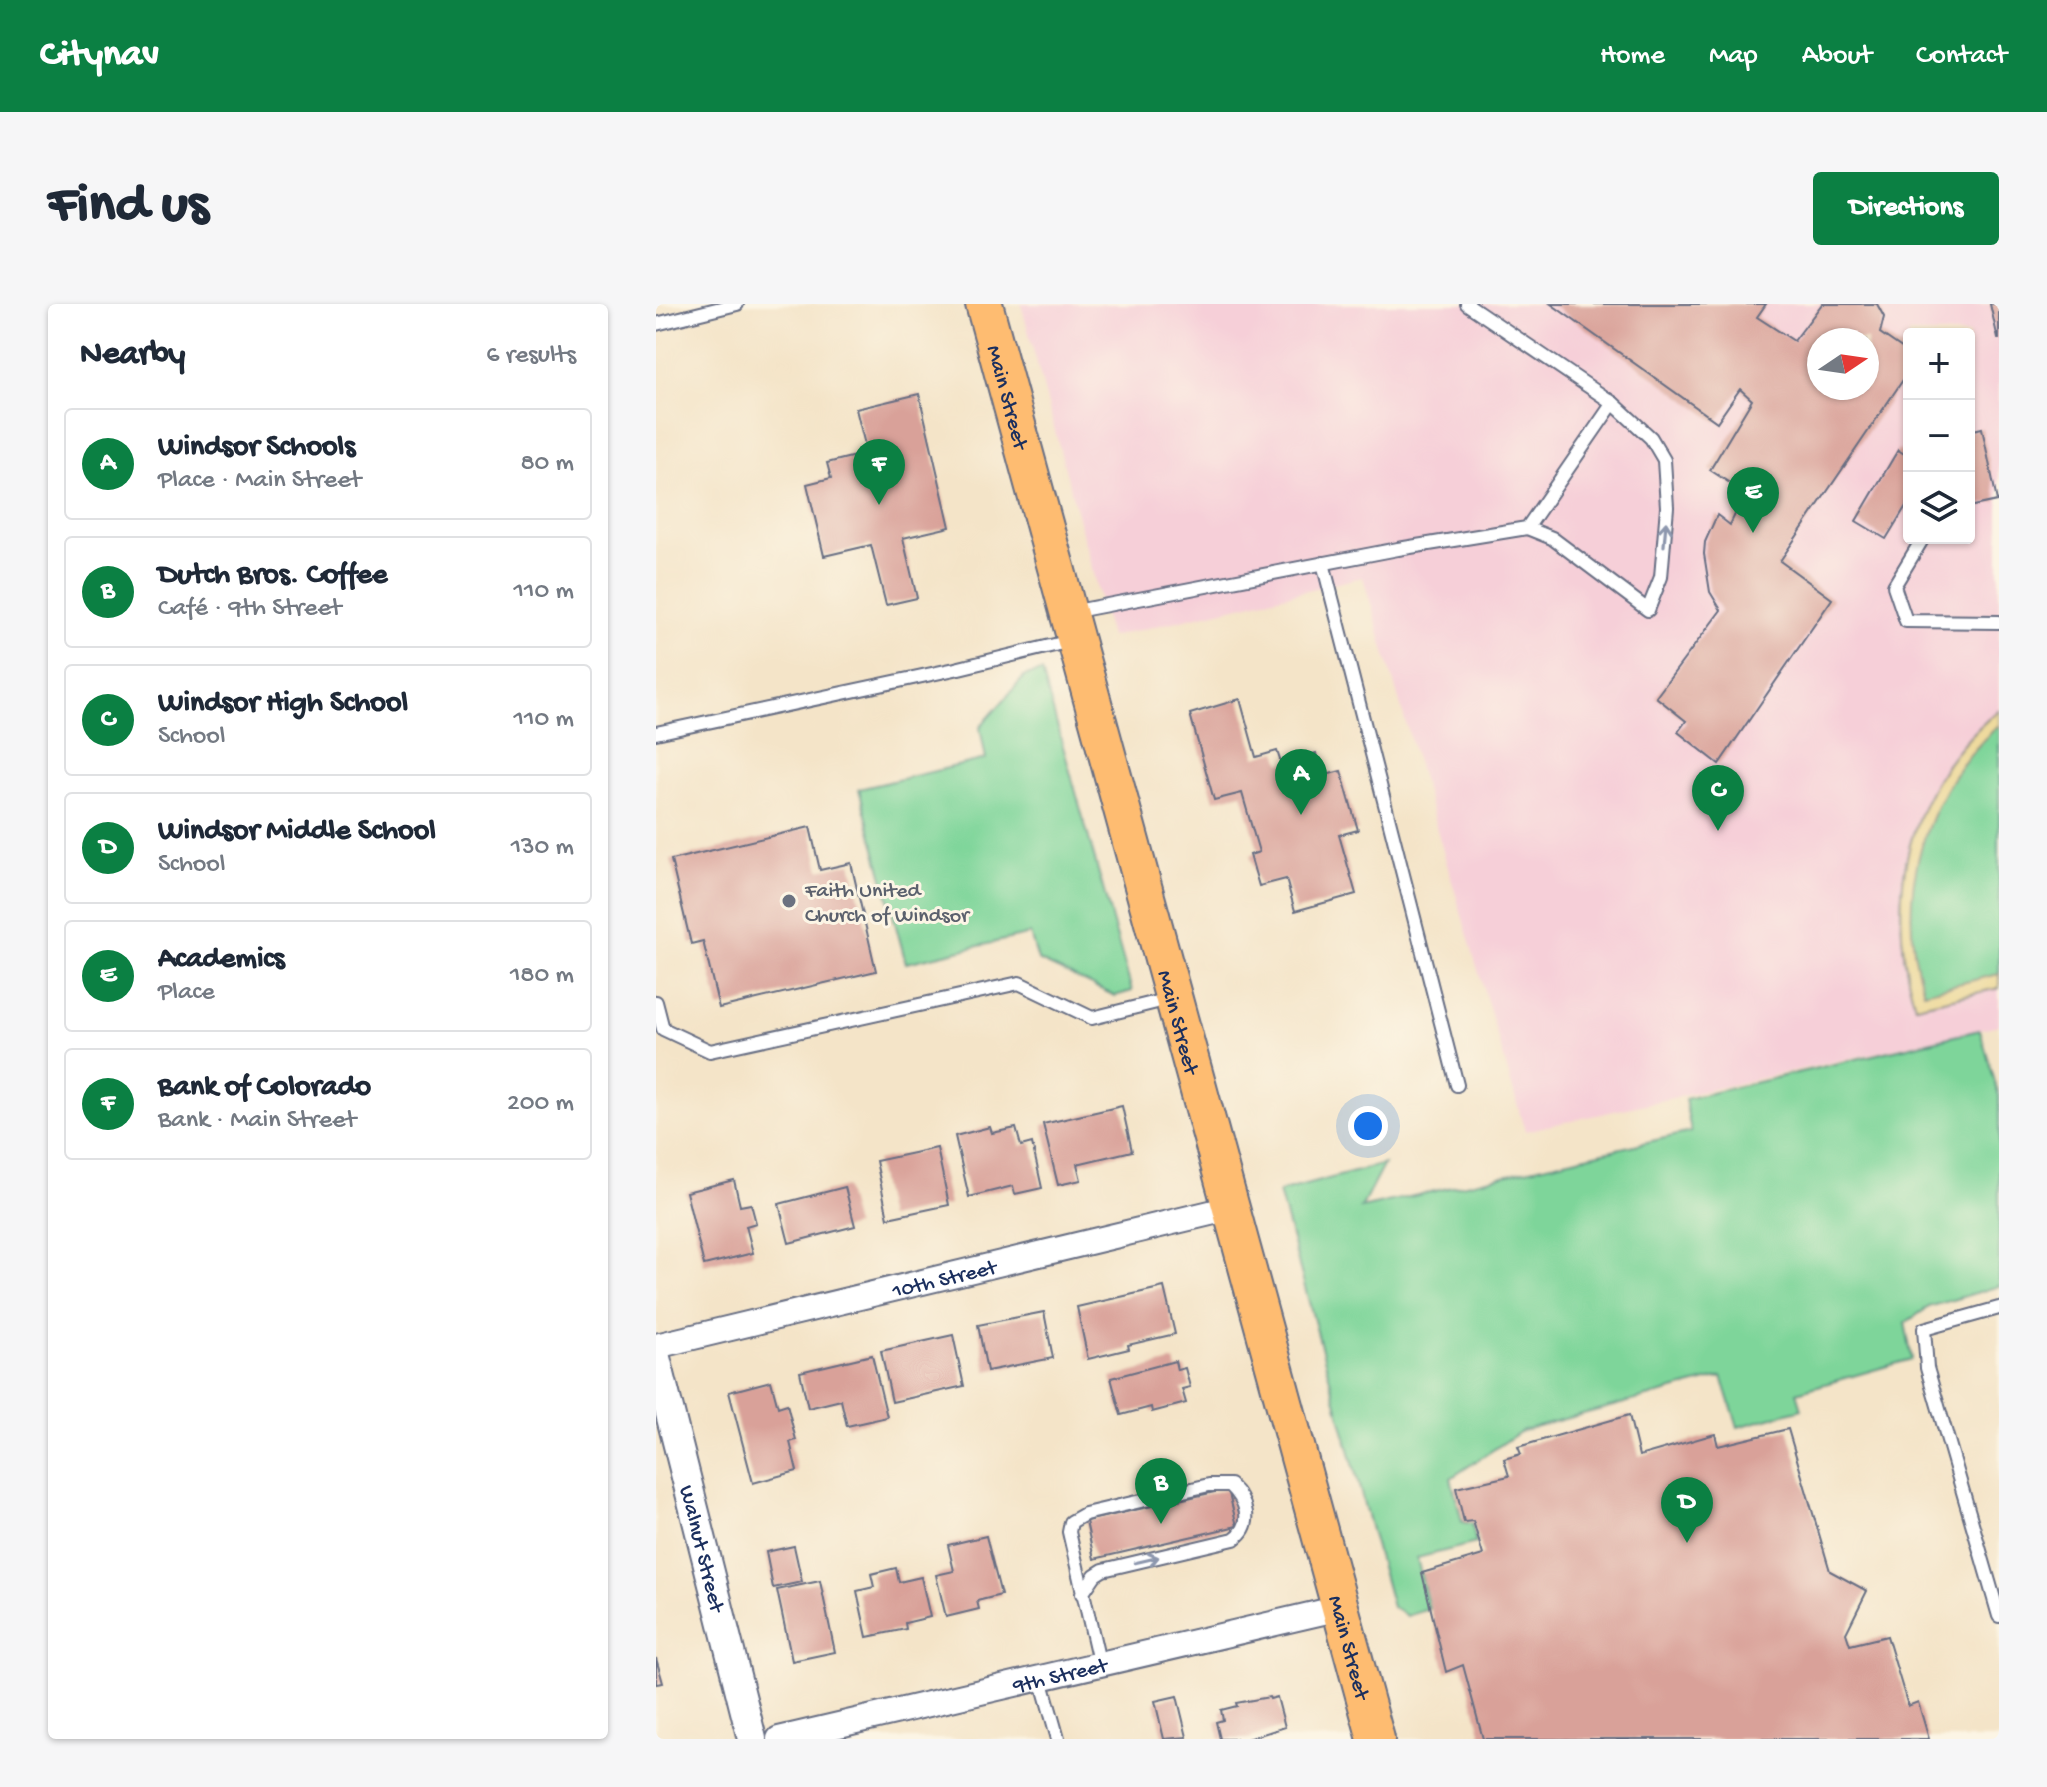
<!DOCTYPE html>
<html lang="en">
<head>
<meta charset="utf-8">
<style>
	body { margin:0; font-family:"Gochi Hand",sans-serif; background:#f6f6f7; color:#1f2937 }
	.controls { position:absolute; right:24px; top:24px; display:grid; overflow:hidden; border-radius:8px; box-shadow:0 2px 6px #0004 }
	.controls button { width:72px; height:72px; display:grid; place-items:center; padding:0; border:0; border-bottom:2px solid #e0e1e3; background:#fff; color:#1f2937; font:40px sans-serif }
	.compass { position:absolute; left:1151px; top:24px; width:72px; height:72px; border-radius:50%; background:#fff; box-shadow:0 2px 6px #0004; rotate:77deg }
	.you { position:absolute; left:712px; top:822px; width:28px; height:28px; margin:-20px; border:6px solid #fff; border-radius:50%; background:#1a73e8; box-shadow:0 0 0 12px #1a73e833 }
	.badge { display:grid; place-items:center; width:52px; height:52px; border-radius:50%; background:#0b8043; color:#fff; font-size:26px; font-weight:700 }
	.pin { position:absolute; translate:-50% -66px; filter:drop-shadow(0 2px 4px #0008) }
	.pin::after { content:''; position:absolute; top:42px; width:28px; height:24px; background:inherit; clip-path:polygon(0 0,100% 0,50% 100%) }
	.list { margin:0; padding:0; list-style:none }
	h2 { display:flex; justify-content:space-between; align-items:center; height:104px; margin:0; padding:0 32px; font-size:34px }
	h2 small { font-size:26px; font-weight:400; color:#747a83 }
	.list li { display:grid; grid-template-columns:52px 1fr auto; gap:24px; align-items:center; box-sizing:border-box; height:112px; margin:0 16px 16px; padding:0 16px; border:2px solid #e0e1e3; border-radius:8px }
	.list b { display:block; font-size:30px; white-space:nowrap }
	.list p { margin:0; font-size:26px; white-space:nowrap; color:#747a83 }
	.list em { font-size:26px; font-style:normal; color:#747a83 }
	.icon { flex:none; width:44px; height:44px; fill:none; stroke:currentColor; stroke-width:2; stroke-linecap:round; stroke-linejoin:round }
	.map { position:relative; flex:none; width:1343px; height:1435px; overflow:hidden; border-radius:8px }
	header { display:flex; align-items:center; gap:48px; box-sizing:border-box; height:112px; padding:0 40px; background:#0b8043; color:#fff }
	header strong { font-size:38px }
	nav { display:flex; gap:44px; margin-inline-start:auto; font-size:28px }
	.intro { display:flex; align-items:center; justify-content:space-between; box-sizing:border-box; height:192px; padding:0 48px }
	h1 { margin:0; font-size:56px }
	.button { padding:20px 36px; border-radius:8px; background:#0b8043; color:#fff; font-size:28px; font-weight:700 }
	main { display:flex; gap:48px; padding:0 48px }
	aside { flex:1; background:#fff; border-radius:8px; box-shadow:0 2px 6px #0004 }
	.map>svg:first-child { display:block }
</style>
</head>
<body>
<header>
<strong>Citynav</strong>
<nav><a>Home</a><a>Map</a><a>About</a><a>Contact</a></nav>
</header>
<div class="intro"><h1>Find us</h1><a class="button">Directions</a></div>
<main>
<aside>
<h2>Nearby<small>6 results</small></h2>
<ul class="list">
<li><span class="badge">A</span><div><b>Windsor Schools</b><p>Place · Main Street</p></div><em>80 m</em></li>
<li><span class="badge">B</span><div><b>Dutch Bros. Coffee</b><p>Café · 9th Street</p></div><em>110 m</em></li>
<li><span class="badge">C</span><div><b>Windsor High School</b><p>School</p></div><em>110 m</em></li>
<li><span class="badge">D</span><div><b>Windsor Middle School</b><p>School</p></div><em>130 m</em></li>
<li><span class="badge">E</span><div><b>Academics</b><p>Place</p></div><em>180 m</em></li>
<li><span class="badge">F</span><div><b>Bank of Colorado</b><p>Bank · Main Street</p></div><em>200 m</em></li>
</ul>
</aside>
<div class="map">
<svg width="1343" height="1435" viewBox="0 0 1343 1435">
	<rect width="100%" height="100%" fill="#fcf5e5"/>
	<filter id="ink" filterUnits="userSpaceOnUse"><feTurbulence type="fractalNoise" baseFrequency=".0125" numOctaves="2"/><feDisplacementMap in="SourceGraphic" scale="16" xChannelSelector="R" yChannelSelector="G"/><feConvolveMatrix kernelMatrix="1 2 1 2 8 2 1 2 1" color-interpolation-filters="sRGB"/></filter>
	<filter id="wash" filterUnits="userSpaceOnUse"><feTurbulence type="fractalNoise" baseFrequency=".006" numOctaves="4" result="noise"/><feDisplacementMap in="SourceGraphic" scale="32" xChannelSelector="R" yChannelSelector="G"/><feGaussianBlur stdDeviation="1.8" result="paint"/><feColorMatrix in="noise" values="0 0 0 0 0 0 0 0 0 0 0 0 0 0 0 0 0 1.4 0 .05"/><feComposite in="paint" operator="in"/></filter>
	<g filter="url(#wash)">
		<rect width="100%" height="100%" fill="#f4e4c8"/>
		<path fill="#f6cfd8" fill-rule="evenodd" d="M365,0H1343V721L869,827L707,273L454,333ZM1253,30H1313V234H1253ZM1163,36H1211V84H1163Z"/>
		<g fill="#7ed59a" stroke="#4c827c" stroke-width="2">
			<polygon points="386,368 476,687 459,692 382,656 374,630 250,659 203,485 330,455 324,423 369,372"/>
			<path d="M1343,406V684L1259,702C1227,591 1250,481 1343,406Z"/>
			<polygon points="1324,726 1343,792 1343,982 1273,1003 1249,1019 1256,1055 1141,1088 1146,1105 1082,1123 1066,1073 867,1126 795,1174 806,1218 816,1220 820,1239 761,1254 773,1305 751,1312 736,1303 623,888 728,860 705,904 1035,828 1029,795"/>
		</g>
		<path fill="#eeda9e" stroke="#84847e" stroke-width="2" d="M1343,406V421C1268,488 1236,591 1268,688L1343,670V684L1259,702C1227,591 1250,481 1343,406Z"/>
		<g id="blocks">
			<g fill="#d9a199" fill-rule="evenodd">
				<path d="M895,0H1110L1101,13L1138,37L1166,0H1221L1228,13L1224,29L1253,49V67L1124,257L1176,295L1063,460L1022,428L1030,417L1000,393L1065,306L1054,288L1048,250L1049,238L1061,211L1074,221L1089,189L1054,166L1096,96L1084,85L1061,118ZM1163,36H1211V84H1163Z"/>
				<polygon points="1334,0 1343,0 1343,35 1342,35"/>
				<polygon points="263,90 294,223 247,234 261,294 230,301 215,241 168,252 151,180 175,174 171,159 199,152 202,164 214,161 200,105"/>
				<polygon points="1326,124 1341,197 1313,203 1313,127"/>
				<polygon points="1242,146 1253,153 1253,197 1230,235 1200,217"/>
				<polygon points="584,395 600,453 621,447 625,459 660,449 666,472 685,467 702,526 683,531 700,590 639,607 630,575 603,582 594,551 603,548 586,489 558,496 534,410"/>
				<polygon points="154,523 164,566 195,559 220,667 63,704 47,637 35,640 15,556"/>
				<polygon points="466,802 476,847 421,860 425,876 402,881 387,820"/>
				<polygon points="334,823 336,829 360,824 365,842 376,839 386,884 359,890 357,882 313,893 299,832"/>
				<polygon points="281,844 293,901 232,914 220,857"/>
				<polygon points="78,876 84,902 95,900 100,919 90,922 97,949 48,961 30,888"/>
				<polygon points="189,883 199,922 133,939 123,900"/>
				<polygon points="508,983 519,1030 472,1041 473,1045 432,1055 421,1003"/>
				<polygon points="388,1008 397,1054 331,1067 322,1021"/>
				<polygon points="297,1031 308,1082 236,1098 225,1047"/>
				<polygon points="216,1051 231,1113 191,1122 185,1096 152,1104 144,1068"/>
				<polygon points="519,1057 521,1066 529,1064 534,1083 526,1085 530,1099 496,1108 495,1103 465,1111 455,1074"/>
				<polygon points="115,1077 122,1103 131,1100 140,1136 134,1138 141,1167 97,1179 73,1088"/>
				<polygon points="973,1111 983,1152 1059,1130 1062,1142 1132,1125 1174,1267 1211,1287 1190,1329 1194,1341 1231,1332 1252,1402 1262,1398 1273,1435 827,1435 807,1361 790,1368 766,1269 827,1251 817,1217 808,1218 800,1184 853,1172 848,1155 865,1150 862,1143"/>
				<polygon points="572,1185 581,1222 438,1255 430,1217"/>
				<polygon points="330,1232 345,1291 321,1297 323,1305 290,1313 280,1271 298,1267 292,1241"/>
				<polygon points="138,1242 146,1278 117,1284 110,1248"/>
				<polygon points="240,1264 243,1278 265,1273 274,1313 249,1319 250,1325 211,1333 201,1287 218,1283 215,1270"/>
				<polygon points="164,1277 179,1348 136,1357 121,1286"/>
				<polygon points="0,1354 7,1379 0,1380"/>
				<polygon points="521,1392 531,1433 508,1435 499,1397"/>
				<polygon points="613,1393 614,1395 621,1393 629,1423 591,1435 564,1435 560,1418 567,1416 565,1406 581,1402 580,1399"/>
			</g>
		</g>
	</g>
	<g filter="url(#ink)">
		<use href="#blocks" fill-opacity="0" stroke="#676e83" stroke-width="2"/>
		<g fill="none" stroke-linecap="round" stroke-linejoin="round">
			<g stroke="#676e83" stroke-width="16">
				<g id="service">
					<polyline points="0,20 81,0"/>
					<polyline points="871,224 896,234 992,306 1005,273 1011,203 1008,156 995,134 957,99"/>
					<polyline points="1267,234 1238,282 1250,317 1343,318"/>
					<polyline points="667,259 801,781"/>
					<polyline points="415,308 742,245 871,224 957,99 811,0"/>
					<polyline points="0,429 299,365 415,337"/>
					<polyline points="0,698 7,725 54,747 363,679 436,714 513,695"/>
					<polyline points="1343,1004 1268,1025 1271,1064 1343,1312"/>
					<path d="M426,1290L439,1271L447,1266L578,1235C599,1220 590,1196 574,1181H553L429,1210L415,1218L413,1228L444,1362"/>
					<polyline points="385,1375 402,1435"/>
				</g>
			</g>
			<g stroke="#676e83" stroke-width="28">
				<g id="minor">
					<path id="s1" d="M0,1042L575,904"/>
					<path id="s2" d="M123,1435L684,1304"/>
				</g>
			</g>
			<g stroke="#676e83" stroke-width="32">
				<g id="tertiary">
					<path id="s3" d="M0,1054L96,1435"/>
				</g>
			</g>
			<g stroke="#676e83" stroke-width="40">
				<g id="primary">
					<path id="s4" d="M328,0L720,1435"/>
				</g>
			</g>
			<use href="#service" stroke="#fff" stroke-width="12"/>
			<use href="#minor" stroke="#fff" stroke-width="24"/>
			<use href="#tertiary" stroke="#fff" stroke-width="28"/>
			<use href="#primary" stroke="#febc71" stroke-width="36"/>
		</g>
		<defs><path id="oneway-shaft" d="M-6 0H5M1.5-3L5.5 0L1.5 3" fill="none" stroke-width="1.6" stroke-linecap="round" stroke-linejoin="round" transform="scale(2)"/></defs>
		<g stroke="#8d97ae">
			<use href="#oneway-shaft" transform="translate(1009 230) rotate(-85)"/>
			<use href="#oneway-shaft" transform="translate(491 1256) rotate(-13)"/>
		</g>
	</g>
	<circle fill="#6b7280" stroke="#fcf5e5" stroke-width="3" cx="133" cy="597" r="8"/>
	<g text-anchor="middle" stroke-width="6" stroke-linejoin="round" paint-order="stroke">
		<g font-size="22" fill="#1b2f5e" stroke="#fcf5e5">
			<text dy="8" stroke="none"><textPath href="#s4" startOffset="96">Main Street</textPath></text>
			<text dy="8" stroke="none"><textPath href="#s4" startOffset="744">Main Street</textPath></text>
			<text dy="8" stroke="none"><textPath href="#s1" startOffset="296">10th Street</textPath></text>
			<text dy="8" stroke="none"><textPath href="#s3" startOffset="196">Walnut Street</textPath></text>
			<text dy="8" stroke="none"><textPath href="#s4" startOffset="1392">Main Street</textPath></text>
			<text dy="8" stroke="none"><textPath href="#s2" startOffset="288">9th Street</textPath></text>
		</g>
		<g font-size="22" fill="#5b616d" stroke="#fcf5e5" text-anchor="start">
			<text x="149" y="592">Faith United<tspan x="149" dy="25">Church of Windsor</tspan></text>
		</g>
	</g>
</svg>
<div class="controls">
<button>+</button>
<button>−</button>
<button><svg class="icon" aria-label="layers" viewBox="0 0 24 24"><path d="M12 4l9 5-9 5-9-5zM3 14l9 5 9-5"/></svg></button>
</div>
<svg class="compass" viewBox="-18 -18 36 36"><path d="M0-13l5 13h-10z" fill="#e53935"/><path d="M0 13l5-13h-10z" fill="#747a83"/></svg>
<div class="you"></div>
<div class="pin badge" style="left:645px;top:511px">A</div>
<div class="pin badge" style="left:505px;top:1220px">B</div>
<div class="pin badge" style="left:1062px;top:527px">C</div>
<div class="pin badge" style="left:1031px;top:1239px">D</div>
<div class="pin badge" style="left:1097px;top:229px">E</div>
<div class="pin badge" style="left:223px;top:201px">F</div>
</div>
</main>
</body>
</html>
